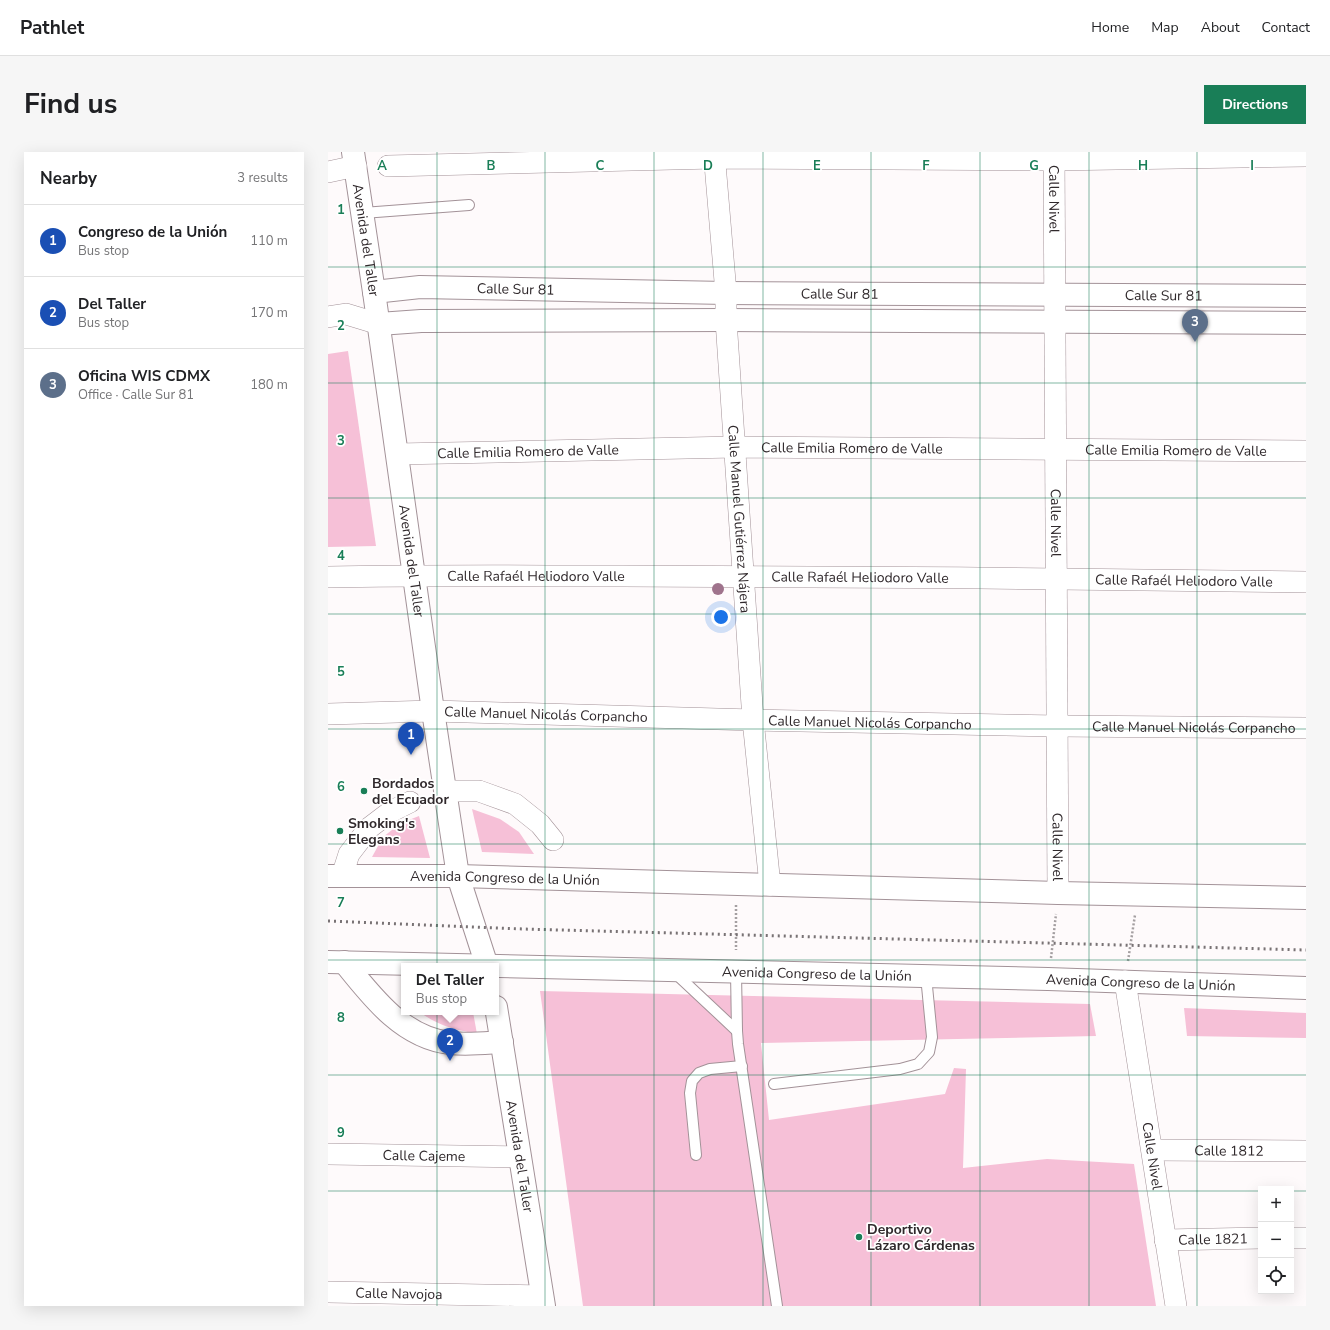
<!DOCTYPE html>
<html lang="en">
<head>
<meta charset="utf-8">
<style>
	body { margin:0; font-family:"Nunito Sans",sans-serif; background:#f6f6f6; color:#202124 }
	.controls { position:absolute; right:12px; bottom:12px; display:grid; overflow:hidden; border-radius:0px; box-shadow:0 4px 16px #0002 }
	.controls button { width:36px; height:36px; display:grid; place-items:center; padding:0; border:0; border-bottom:1px solid #e0e0e0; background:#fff; color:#202124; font:20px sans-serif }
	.you { position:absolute; left:393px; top:465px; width:14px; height:14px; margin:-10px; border:3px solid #fff; border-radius:50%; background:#1a73e8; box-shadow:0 0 0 6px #1a73e833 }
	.badge { display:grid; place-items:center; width:26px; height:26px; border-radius:50%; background:#197e57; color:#fff; font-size:13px; font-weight:700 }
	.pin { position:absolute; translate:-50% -33px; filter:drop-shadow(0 1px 2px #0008) }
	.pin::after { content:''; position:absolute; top:21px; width:14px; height:12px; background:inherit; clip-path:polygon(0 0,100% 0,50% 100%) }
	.popup { position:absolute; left:73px; top:811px; width:98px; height:52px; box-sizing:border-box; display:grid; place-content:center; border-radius:0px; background:#fff; filter:drop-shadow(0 1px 3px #0005); font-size:13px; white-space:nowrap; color:#757577 }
	.popup b { font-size:15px; color:#202124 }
	.popup::after { content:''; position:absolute; left:50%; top:100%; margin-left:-8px; border:8px solid transparent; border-top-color:#fff }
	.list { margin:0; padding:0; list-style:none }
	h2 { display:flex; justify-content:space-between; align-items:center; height:52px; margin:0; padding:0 16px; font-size:17px }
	h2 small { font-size:13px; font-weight:400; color:#757577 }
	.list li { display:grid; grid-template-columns:26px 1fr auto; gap:12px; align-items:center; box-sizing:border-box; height:72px; padding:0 16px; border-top:1px solid #e0e0e0 }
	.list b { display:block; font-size:15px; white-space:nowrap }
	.list p { margin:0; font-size:13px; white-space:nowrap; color:#757577 }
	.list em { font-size:13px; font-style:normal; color:#757577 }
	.icon { flex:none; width:22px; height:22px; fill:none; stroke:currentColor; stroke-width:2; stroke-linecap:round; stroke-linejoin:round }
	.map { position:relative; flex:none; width:978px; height:1154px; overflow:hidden; border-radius:0px }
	header { display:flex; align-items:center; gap:24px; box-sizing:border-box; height:56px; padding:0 20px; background:#fff; border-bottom:1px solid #e0e0e0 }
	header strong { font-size:19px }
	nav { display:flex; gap:22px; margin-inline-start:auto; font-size:14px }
	.intro { display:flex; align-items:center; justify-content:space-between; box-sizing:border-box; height:96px; padding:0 24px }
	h1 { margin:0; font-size:28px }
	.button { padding:10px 18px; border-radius:0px; background:#197e57; color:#fff; font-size:14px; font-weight:700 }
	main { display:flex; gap:24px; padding:0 24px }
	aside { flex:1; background:#fff; border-radius:0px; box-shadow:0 4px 16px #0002 }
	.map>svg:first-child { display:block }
</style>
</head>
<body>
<header>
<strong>Pathlet</strong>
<nav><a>Home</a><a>Map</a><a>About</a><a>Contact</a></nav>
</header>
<div class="intro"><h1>Find us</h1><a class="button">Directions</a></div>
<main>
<aside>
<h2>Nearby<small>3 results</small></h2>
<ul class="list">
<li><span class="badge" style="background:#1a4fb4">1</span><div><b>Congreso de la Unión</b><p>Bus stop</p></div><em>110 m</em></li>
<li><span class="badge" style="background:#1a4fb4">2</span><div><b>Del Taller</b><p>Bus stop</p></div><em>170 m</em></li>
<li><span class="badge" style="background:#5c6f8a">3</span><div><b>Oficina WIS CDMX</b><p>Office · Calle Sur 81</p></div><em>180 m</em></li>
</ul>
</aside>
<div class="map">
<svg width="978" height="1154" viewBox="0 0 978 1154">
	<rect width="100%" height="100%" fill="#fefafb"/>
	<g fill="#f6c0d7">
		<polygon points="20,199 48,394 0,395 0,202"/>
		<polygon points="144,657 172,667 191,680 206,702 154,700"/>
		<polygon points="91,664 102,706 44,705 55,685 73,671"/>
		<polygon points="212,839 762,852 768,884 433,891 441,968 617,942 626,916 638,917 635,1016 719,1007 806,1012 828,1154 255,1154"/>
		<polygon points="856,856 978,861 978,886 859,884"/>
		<path d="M92,860H145L149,882C128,878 108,873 92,860Z"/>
	</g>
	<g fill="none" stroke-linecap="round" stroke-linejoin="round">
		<g stroke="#a39298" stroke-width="12">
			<g id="lane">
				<polyline points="35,61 141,53"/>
				<polyline points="346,820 409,879"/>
				<polyline points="408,820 409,879 410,892 449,1154"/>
				<polyline points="446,932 572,917 590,912 601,900 604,885 598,824"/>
				<polyline points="368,1003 362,941 364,929 371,921 382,917 414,914"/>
			</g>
		</g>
		<g stroke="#a39298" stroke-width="22">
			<g id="street">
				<path id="s1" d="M386,0L398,141V168L425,568L442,733"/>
				<path id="s2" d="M726,0L730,741"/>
				<polyline points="60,14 386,6 726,8 978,4"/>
				<polyline points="0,20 28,14"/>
				<polyline points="0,165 18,162 51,172"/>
				<path id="s3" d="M69,302L407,295L978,299"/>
				<path id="s4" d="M0,425C98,423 197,424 295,424C523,424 750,427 978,430"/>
				<path id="s5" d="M0,562L105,559L425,568L729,574L978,576"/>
				<polyline points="117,639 151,639 187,652 212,672 225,688"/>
				<polyline points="14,724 21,702 41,676 62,660 82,650"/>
				<path id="s6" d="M797,829L848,1154"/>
				<path id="s7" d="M824,998L978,999"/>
				<path id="s8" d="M0,1002L192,1005"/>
				<polyline points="963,1086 978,1086"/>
				<path id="s9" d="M837,1088L933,1086"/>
				<path id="s10" d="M0,1140L214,1144"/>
			</g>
		</g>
		<g stroke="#a39298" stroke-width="24">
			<g id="secondary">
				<path id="s11" d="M46,140L92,135L398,141L978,144"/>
				<polyline points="51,172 93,169 398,168 978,171"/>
			</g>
		</g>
		<g stroke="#a39298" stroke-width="24">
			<g id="primary">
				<path id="s12" d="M25,0L46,140L105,559L130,724L159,814"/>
				<path id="s13" d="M0,724H130L730,741L978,746"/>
				<path id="s14" d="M0,810L720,827L978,836"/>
				<path d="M16,810C44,845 75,886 122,891C139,893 157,891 174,890"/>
				<path id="s15" d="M168,855L216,1154"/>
			</g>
		</g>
		<g stroke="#a49fa1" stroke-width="2.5" stroke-dasharray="2 2" stroke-linecap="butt">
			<polyline points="408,753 408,798"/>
			<polyline points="723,806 728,762"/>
			<polyline points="800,809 807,763"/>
		</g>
		<use href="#lane" stroke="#fff" stroke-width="10"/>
		<use href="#street" stroke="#fff" stroke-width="21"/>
		<use href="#secondary" stroke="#fff" stroke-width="22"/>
		<use href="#primary" stroke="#fff" stroke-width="22"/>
		<polyline stroke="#787274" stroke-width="3" stroke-dasharray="2 4" stroke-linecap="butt" points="0,769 195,777 978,798"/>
	</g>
	<circle fill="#9f738c" cx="390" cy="437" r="6"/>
	<path fill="none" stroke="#197e57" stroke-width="1" stroke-opacity="0.55" d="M109,0V1154M217,0V1154M326,0V1154M435,0V1154M543,0V1154M652,0V1154M761,0V1154M869,0V1154M0,115H978M0,231H978M0,346H978M0,462H978M0,577H978M0,692H978M0,808H978M0,923H978M0,1039H933M963,1039H978"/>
	<g fill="#197e57" stroke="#fff" stroke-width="1.5">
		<circle cx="36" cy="639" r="4"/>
		<circle cx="12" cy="679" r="4"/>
		<circle cx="531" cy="1085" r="4"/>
	</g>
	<g text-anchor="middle" stroke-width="3.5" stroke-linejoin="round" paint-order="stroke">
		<g font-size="14" fill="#30292c" stroke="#fff">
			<text dy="5" stroke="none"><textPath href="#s2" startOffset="47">Calle Nivel</textPath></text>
			<text dy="5" stroke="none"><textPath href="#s12" startOffset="89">Avenida del Taller</textPath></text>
			<text dy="5" stroke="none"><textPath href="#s11" startOffset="142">Calle Sur 81</textPath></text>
			<text dy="5" stroke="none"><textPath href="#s11" startOffset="466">Calle Sur 81</textPath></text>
			<text dy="5" stroke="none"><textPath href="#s11" startOffset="790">Calle Sur 81</textPath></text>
			<text dy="5" stroke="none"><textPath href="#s3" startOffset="455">Calle Emilia Romero de Valle</textPath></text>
			<text dy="5" stroke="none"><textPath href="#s3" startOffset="779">Calle Emilia Romero de Valle</textPath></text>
			<text dy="5" stroke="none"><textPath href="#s3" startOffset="131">Calle Emilia Romero de Valle</textPath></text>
			<text dy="5" stroke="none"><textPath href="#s1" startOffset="368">Calle Manuel Gutiérrez Nájera</textPath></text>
			<text dy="5" stroke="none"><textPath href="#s2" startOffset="371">Calle Nivel</textPath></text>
			<text dy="5" stroke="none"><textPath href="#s12" startOffset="413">Avenida del Taller</textPath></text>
			<text dy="5" stroke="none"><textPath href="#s4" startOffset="208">Calle Rafaél Heliodoro Valle</textPath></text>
			<text dy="5" stroke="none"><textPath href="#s4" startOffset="532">Calle Rafaél Heliodoro Valle</textPath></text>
			<text dy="5" stroke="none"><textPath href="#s4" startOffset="856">Calle Rafaél Heliodoro Valle</textPath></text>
			<text dy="5" stroke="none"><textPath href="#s5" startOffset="218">Calle Manuel Nicolás Corpancho</textPath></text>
			<text dy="5" stroke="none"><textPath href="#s5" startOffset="542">Calle Manuel Nicolás Corpancho</textPath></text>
			<text dy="5" stroke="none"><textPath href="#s5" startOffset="866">Calle Manuel Nicolás Corpancho</textPath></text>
			<text dy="5" stroke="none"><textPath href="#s2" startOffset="695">Calle Nivel</textPath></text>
			<text dy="5" stroke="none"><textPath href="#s13" startOffset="177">Avenida Congreso de la Unión</textPath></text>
			<text dy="5" stroke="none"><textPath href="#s14" startOffset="489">Avenida Congreso de la Unión</textPath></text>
			<text dy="5" stroke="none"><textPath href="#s14" startOffset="813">Avenida Congreso de la Unión</textPath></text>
			<text dy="5" stroke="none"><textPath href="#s7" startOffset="77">Calle 1812</textPath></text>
			<text dy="5" stroke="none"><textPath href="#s8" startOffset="96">Calle Cajeme</textPath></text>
			<text dy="5" stroke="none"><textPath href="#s15" startOffset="151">Avenida del Taller</textPath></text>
			<text dy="5" stroke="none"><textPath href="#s6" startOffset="177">Calle Nivel</textPath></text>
			<text dy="5" stroke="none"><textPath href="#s9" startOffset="48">Calle 1821</textPath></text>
			<text dy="5" stroke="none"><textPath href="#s10" startOffset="71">Calle Navojoa</textPath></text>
		</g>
		<g font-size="14" font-weight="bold" fill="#30292c" stroke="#fff" text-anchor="start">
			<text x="44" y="636">Bordados<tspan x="44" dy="16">del Ecuador</tspan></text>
			<text x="20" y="676">Smoking's<tspan x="20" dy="16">Elegans</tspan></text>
			<text x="539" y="1082">Deportivo<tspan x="539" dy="16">Lázaro Cárdenas</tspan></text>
		</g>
	</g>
	<g font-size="13" text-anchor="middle" font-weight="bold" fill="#197e57" stroke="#fff" stroke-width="3.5" stroke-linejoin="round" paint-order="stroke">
		<text x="54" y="18">A</text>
		<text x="163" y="18">B</text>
		<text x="272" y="18">C</text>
		<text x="380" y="18">D</text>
		<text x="489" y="18">E</text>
		<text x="598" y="18">F</text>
		<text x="706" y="18">G</text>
		<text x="815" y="18">H</text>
		<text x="924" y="18">I</text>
		<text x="13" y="62">1</text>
		<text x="13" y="178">2</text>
		<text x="13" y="293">3</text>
		<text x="13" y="408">4</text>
		<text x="13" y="524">5</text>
		<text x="13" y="639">6</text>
		<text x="13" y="755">7</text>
		<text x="13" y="870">8</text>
		<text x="13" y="985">9</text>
	</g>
</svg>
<div class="controls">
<button>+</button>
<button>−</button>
<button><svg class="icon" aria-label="locate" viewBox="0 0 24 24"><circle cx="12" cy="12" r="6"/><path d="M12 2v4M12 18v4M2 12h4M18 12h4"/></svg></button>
</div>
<div class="you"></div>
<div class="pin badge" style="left:83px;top:603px;background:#1a4fb4">1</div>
<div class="pin badge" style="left:122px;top:909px;background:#1a4fb4">2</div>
<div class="popup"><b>Del Taller</b>Bus stop</div>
<div class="pin badge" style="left:867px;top:190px;background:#5c6f8a">3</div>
</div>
</main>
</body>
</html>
